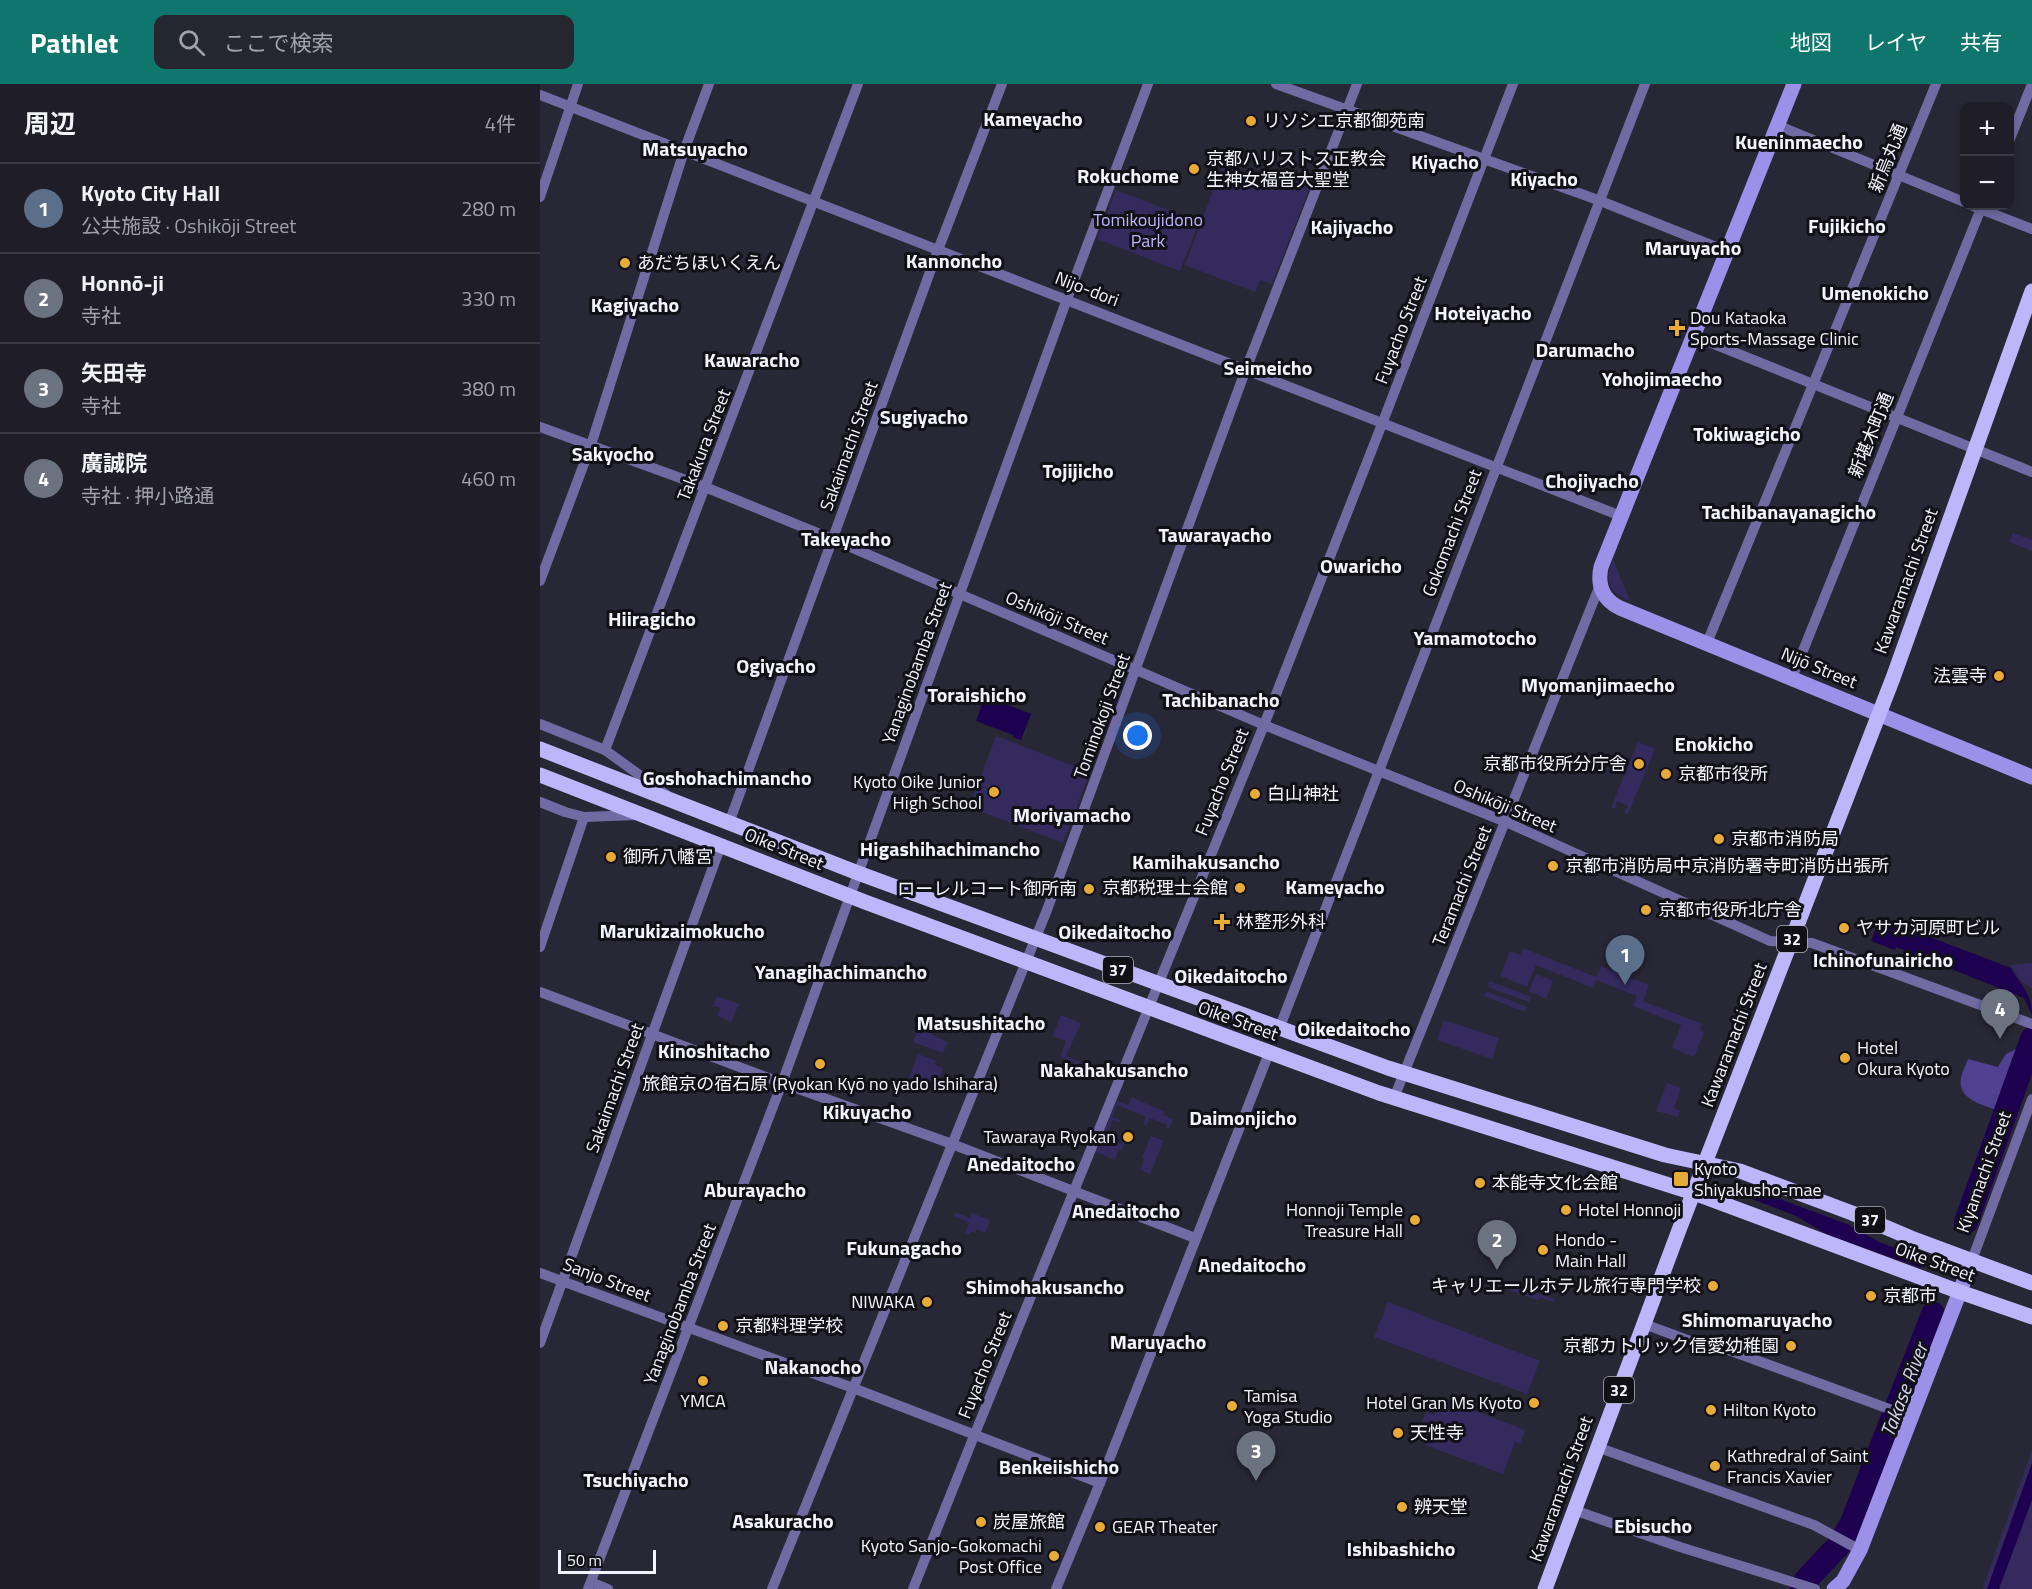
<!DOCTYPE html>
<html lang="ja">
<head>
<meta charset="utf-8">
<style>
	body { margin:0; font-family:"Titillium Web","Noto Sans JP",sans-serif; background:#262630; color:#f1f3f6 }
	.controls { position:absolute; right:18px; top:18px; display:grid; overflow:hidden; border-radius:12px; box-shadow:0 3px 9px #0003 }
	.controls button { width:54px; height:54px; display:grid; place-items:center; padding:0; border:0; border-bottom:2px solid #3c3b45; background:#1e1d28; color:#f1f3f6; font:30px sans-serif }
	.scale { position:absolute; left:18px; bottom:15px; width:98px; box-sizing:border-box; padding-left:6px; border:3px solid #f4f4fe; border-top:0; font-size:16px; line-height:21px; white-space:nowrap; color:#f4f4fe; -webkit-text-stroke:4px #111017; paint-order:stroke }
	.you { position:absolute; left:598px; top:652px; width:21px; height:21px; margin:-15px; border:4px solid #fff; border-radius:50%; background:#1a73e8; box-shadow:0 0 0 9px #1a73e833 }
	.badge { display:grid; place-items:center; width:39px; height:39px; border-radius:50%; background:#0f766e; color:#fff; font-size:20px; font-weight:700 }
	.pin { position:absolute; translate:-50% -50px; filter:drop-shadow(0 2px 3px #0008) }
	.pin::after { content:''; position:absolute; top:32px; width:21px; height:18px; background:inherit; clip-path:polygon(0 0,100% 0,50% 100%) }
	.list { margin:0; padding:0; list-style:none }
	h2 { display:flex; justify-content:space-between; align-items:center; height:78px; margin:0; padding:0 24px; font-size:26px }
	h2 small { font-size:20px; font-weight:400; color:#a1a2a8 }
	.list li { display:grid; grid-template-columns:39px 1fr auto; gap:18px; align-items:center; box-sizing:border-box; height:90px; padding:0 24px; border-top:2px solid #3c3b45 }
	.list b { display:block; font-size:22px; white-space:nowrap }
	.list p { margin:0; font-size:20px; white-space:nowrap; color:#a1a2a8 }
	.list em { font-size:20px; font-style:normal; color:#a1a2a8 }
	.icon { flex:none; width:33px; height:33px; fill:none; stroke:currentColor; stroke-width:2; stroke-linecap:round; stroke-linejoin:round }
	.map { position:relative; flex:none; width:1492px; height:1505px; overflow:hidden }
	header { display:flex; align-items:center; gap:36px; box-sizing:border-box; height:84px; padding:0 30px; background:#0f766e; color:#fff }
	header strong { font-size:28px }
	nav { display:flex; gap:33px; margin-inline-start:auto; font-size:21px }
	.search { width:420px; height:54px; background:#262630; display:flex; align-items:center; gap:15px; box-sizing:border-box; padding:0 21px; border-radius:12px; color:#a1a2a8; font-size:22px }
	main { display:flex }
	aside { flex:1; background:#1e1d28 }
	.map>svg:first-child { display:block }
</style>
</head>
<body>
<header>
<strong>Pathlet</strong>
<div class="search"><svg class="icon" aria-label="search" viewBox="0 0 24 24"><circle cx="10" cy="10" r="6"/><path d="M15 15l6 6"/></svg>ここで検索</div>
<nav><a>地図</a><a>レイヤ</a><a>共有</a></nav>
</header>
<main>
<aside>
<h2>周辺<small>4件</small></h2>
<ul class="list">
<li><span class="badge" style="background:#5c6f8a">1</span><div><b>Kyoto City Hall</b><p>公共施設 · Oshikōji Street</p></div><em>280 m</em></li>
<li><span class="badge" style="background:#6b7280">2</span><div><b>Honnō-ji</b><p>寺社</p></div><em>330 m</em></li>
<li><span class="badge" style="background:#6b7280">3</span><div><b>矢田寺</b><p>寺社</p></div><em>380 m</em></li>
<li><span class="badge" style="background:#6b7280">4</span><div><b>廣誠院</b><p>寺社 · 押小路通</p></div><em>460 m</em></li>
</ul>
</aside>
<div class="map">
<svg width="1492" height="1505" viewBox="0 0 1492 1505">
	<rect width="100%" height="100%" fill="#282736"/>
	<g fill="#342a5e">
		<polygon points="683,80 731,98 735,89 770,103 732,200 720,196 715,208 645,181"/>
		<polygon points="576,106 659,138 640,187 557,155"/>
		<polygon points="1473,449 1492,456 1492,467 1469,458"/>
		<path d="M1074,477V478L1090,517C1070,509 1064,498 1072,478Z"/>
		<polygon points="456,652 550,688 523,759 429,723"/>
		<polygon points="1098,658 1115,665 1088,730 1084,728 1088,722 1077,717 1075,725 1071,723"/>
		<polygon points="983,864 1056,893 1061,882 1109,901 1103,917 1162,940 1160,946 1164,948 1154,973 1132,964 1141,941 1093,922 1097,912 1056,896 1053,904 996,881 987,903 960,892 970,867 980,871"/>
		<polygon points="1492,879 1492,905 1479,895 1471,881"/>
		<polygon points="996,890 1013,897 1006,915 989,907"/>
		<polygon points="949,897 991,913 989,918 948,903"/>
		<polygon points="946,907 987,923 985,928 944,912"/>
		<polygon points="177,912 199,920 191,938 179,933 178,930 180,924 173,922"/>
		<polygon points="521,931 541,939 526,972 540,978 536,988 532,986 535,978 520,973 526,957 513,952"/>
		<polygon points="904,936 959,954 952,975 897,956"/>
		<polygon points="381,937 395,942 392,951 408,958 403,969 373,958"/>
		<polygon points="378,970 396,977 395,981 403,984 400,993 393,990 389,999 401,1004 400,1006 369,993"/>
		<polygon points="1127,999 1141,1004 1134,1024 1140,1027 1138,1033 1116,1027"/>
		<polygon points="592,1013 625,1028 623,1031 633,1035 629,1044 627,1044 627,1041 610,1034 607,1040 608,1042 603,1040 606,1033 577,1021 572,1033 581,1036 580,1038 573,1036 564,1057 570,1060 572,1056 581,1060 584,1054 586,1055 582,1066 579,1065 575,1076 556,1068 577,1017 588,1021"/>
		<polygon points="611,1052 624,1057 610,1090 600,1086 604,1075 602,1074"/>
		<polygon points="415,1128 430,1134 432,1129 450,1136 445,1149 437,1145 435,1149 431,1147 429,1150 425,1149 429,1138 413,1132"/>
		<polygon points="962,1196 1014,1215 1014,1218 1001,1214 996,1216 963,1203"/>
		<polygon points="848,1218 1000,1277 987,1310 834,1253"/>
		<polygon points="901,1314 985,1346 980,1360 975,1358 963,1390 885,1361 885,1359 875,1355 886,1328 894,1331"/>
		<polygon points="1492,1366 1492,1505 1443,1505 1444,1501"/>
	</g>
	<path fill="#504091" d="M1476,965L1481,968L1459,1027C1444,1021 1417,1016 1421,994C1422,988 1426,981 1428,975L1458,983L1466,970Z"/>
	<g fill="#1d004f">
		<polygon points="445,612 491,630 481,656 473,653 473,651 436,637"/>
		<path d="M1340,834L1471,884C1481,902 1492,909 1492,931L1484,914L1356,863L1355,866L1331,857Z"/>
		<polygon points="1215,1106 1307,1140 1339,1158 1384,1175 1381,1184 1288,1151 1256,1132 1212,1115"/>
		<polygon points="1492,1379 1492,1416 1459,1505 1447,1505"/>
	</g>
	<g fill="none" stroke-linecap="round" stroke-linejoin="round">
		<g stroke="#1d004f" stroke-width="24">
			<polyline points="1426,1138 1492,955"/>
			<polyline points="1262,1505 1265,1497 1299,1461 1311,1441 1393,1230"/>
		</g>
		<g stroke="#726ba3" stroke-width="10">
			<polyline points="736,0 1058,116 1186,167"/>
			<polyline points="0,11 1081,432"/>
			<polyline points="1237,41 1424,118"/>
			<polyline points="1470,55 1492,0"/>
			<polyline points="0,113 38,0"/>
			<polyline points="1433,122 1492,145"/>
			<polyline points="1154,252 1492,388"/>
			<polyline points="0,343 165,403 292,455 724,641 966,738 1230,857 1272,859 1492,940"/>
			<polyline points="0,497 51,361 144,67 169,0"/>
			<polyline points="1167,559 1396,0"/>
			<polyline points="1252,594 1442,122"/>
			<polyline points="0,640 65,666 127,711"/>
			<polyline points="65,666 318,0"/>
			<polyline points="0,718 25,728 44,733 97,731"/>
			<polyline points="189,739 398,166 462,0"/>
			<polyline points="0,863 44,733"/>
			<polyline points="0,908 242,999 412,1060 655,1154"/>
			<polyline points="739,945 1105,0"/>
			<polyline points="854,1014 1060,501"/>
			<polyline points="1432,1176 1492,1015"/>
			<polyline points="0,1189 313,1304 560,1399"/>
			<polyline points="1104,1240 1153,1258 1183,1264 1371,1333"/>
			<polyline points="0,1259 181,761"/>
			<polyline points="1057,1363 1274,1441 1320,1466"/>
			<polyline points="1034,1426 1140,1463 1275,1505"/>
			<polyline points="51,1498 68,1505"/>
			<polyline points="48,1505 242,999 527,215 608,0"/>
			<polyline points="232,1505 507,826 706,285 817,0"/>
			<polyline points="373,1505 434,1352 724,641 842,340 973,0"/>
			<polyline points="516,1505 560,1399 729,969"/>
		</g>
		<g stroke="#9c90e9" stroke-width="15">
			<path d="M1254,0L1061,483C1057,501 1063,516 1080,524L1492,693"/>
			<polyline points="1294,1505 1303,1497 1320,1466 1432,1176"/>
		</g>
		<g stroke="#bdb6fa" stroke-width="15">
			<polyline points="0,665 318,789 848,984 1125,1071 1200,1087 1312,1129 1371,1154 1492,1199"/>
			<polyline points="0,691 325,818 839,1009 1154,1109 1420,1208 1492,1233"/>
			<polyline points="1005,1505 1139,1146 1353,594 1492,207"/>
		</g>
	</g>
	<g fill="#e8ab37" stroke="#111017" stroke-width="2">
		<circle cx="711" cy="37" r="6"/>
		<circle cx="654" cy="85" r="6"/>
		<circle cx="85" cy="179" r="6"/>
		<path d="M1134 235h6v6h6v6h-6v6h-6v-6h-6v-6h6z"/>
		<circle cx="1459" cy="592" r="6"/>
		<circle cx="1099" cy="680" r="6"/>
		<circle cx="1126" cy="690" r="6"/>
		<circle cx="454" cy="708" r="6"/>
		<circle cx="715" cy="710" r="6"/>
		<circle cx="1179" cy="755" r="6"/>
		<circle cx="71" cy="773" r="6"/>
		<circle cx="1013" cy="782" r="6"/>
		<circle cx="700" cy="804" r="6"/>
		<circle cx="549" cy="805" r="6"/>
		<circle cx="1106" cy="826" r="6"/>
		<path d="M679 829h6v6h6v6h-6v6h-6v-6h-6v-6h6z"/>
		<circle cx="1304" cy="844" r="6"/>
		<circle cx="1305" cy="974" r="6"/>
		<circle cx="280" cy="980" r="6"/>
		<circle cx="588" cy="1053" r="6"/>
		<rect x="1133" y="1087" width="16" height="16" rx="3"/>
		<circle cx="940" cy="1099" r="6"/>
		<circle cx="1026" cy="1126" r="6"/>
		<circle cx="875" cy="1136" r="6"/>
		<circle cx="1003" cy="1166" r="6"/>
		<circle cx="1173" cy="1202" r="6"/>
		<circle cx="1331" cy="1212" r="6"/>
		<circle cx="387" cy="1218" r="6"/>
		<circle cx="183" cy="1242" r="6"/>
		<circle cx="1251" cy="1262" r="6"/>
		<circle cx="163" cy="1297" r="6"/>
		<circle cx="994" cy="1319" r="6"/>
		<circle cx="692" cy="1322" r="6"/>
		<circle cx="1171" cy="1326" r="6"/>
		<circle cx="858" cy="1349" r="6"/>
		<circle cx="1175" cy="1382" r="6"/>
		<circle cx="862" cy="1423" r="6"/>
		<circle cx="441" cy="1438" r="6"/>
		<circle cx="560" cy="1443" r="6"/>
		<circle cx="514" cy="1472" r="6"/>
	</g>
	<g text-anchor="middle" stroke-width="6" stroke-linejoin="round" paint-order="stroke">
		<g fill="#111017" stroke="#b0b0b9" stroke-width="1.5">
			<rect x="1237" y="842" width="30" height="26" rx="4.5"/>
			<rect x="563" y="873" width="30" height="26" rx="4.5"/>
			<rect x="1315" y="1123" width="30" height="26" rx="4.5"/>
			<rect x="1064" y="1293" width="30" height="26" rx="4.5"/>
		</g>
		<g font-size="16" font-weight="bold" fill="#f4f4fe">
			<text x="1252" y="861">32</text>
			<text x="578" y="892">37</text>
			<text x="1330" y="1142">37</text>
			<text x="1079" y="1312">32</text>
		</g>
		<g font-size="18" fill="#f4f4fe" stroke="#111017" text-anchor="start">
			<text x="723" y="43">リソシエ京都御苑南</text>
			<text x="666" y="81">京都ハリストス正教会<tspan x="666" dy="21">生神女福音大聖堂</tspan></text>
			<text x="97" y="185">あだちほいくえん</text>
			<text x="1150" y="240">Dou Kataoka<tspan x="1150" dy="21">Sports-Massage Clinic</tspan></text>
			<text x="1447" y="598" text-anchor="end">法雲寺</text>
			<text x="1087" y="686" text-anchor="end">京都市役所分庁舎</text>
			<text x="1138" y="696">京都市役所</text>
			<text x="442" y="704" text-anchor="end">Kyoto Oike Junior<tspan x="442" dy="21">High School</tspan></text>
			<text x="727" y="716">白山神社</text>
			<text x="1191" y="761">京都市消防局</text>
			<text x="83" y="779">御所八幡宮</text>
			<text x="1025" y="788">京都市消防局中京消防署寺町消防出張所</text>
			<text x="688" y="810" text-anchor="end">京都税理士会館</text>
			<text x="537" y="811" text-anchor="end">ローレルコート御所南</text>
			<text x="1118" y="832">京都市役所北庁舎</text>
			<text x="696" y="844">林整形外科</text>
			<text x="1316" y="850">ヤサカ河原町ビル</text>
			<text x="1317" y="970">Hotel<tspan x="1317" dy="21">Okura Kyoto</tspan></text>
			<text x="280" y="1006" text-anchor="middle">旅館京の宿石原 (Ryokan Kyō no yado Ishihara)</text>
			<text x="576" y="1059" text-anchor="end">Tawaraya Ryokan</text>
			<text x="1154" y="1091">Kyoto<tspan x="1154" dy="21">Shiyakusho-mae</tspan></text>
			<text x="952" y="1105">本能寺文化会館</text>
			<text x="863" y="1132" text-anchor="end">Honnoji Temple<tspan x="863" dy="21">Treasure Hall</tspan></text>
			<text x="1038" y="1132">Hotel Honnoji</text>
			<text x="1015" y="1162">Hondo -<tspan x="1015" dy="21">Main Hall</tspan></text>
			<text x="1161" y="1208" text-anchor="end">キャリエールホテル旅行専門学校</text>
			<text x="1343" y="1218">京都市</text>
			<text x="375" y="1224" text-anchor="end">NIWAKA</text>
			<text x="195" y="1248">京都料理学校</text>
			<text x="1239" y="1268" text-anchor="end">京都カトリック信愛幼稚園</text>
			<text x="704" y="1318">Tamisa<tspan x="704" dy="21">Yoga Studio</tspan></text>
			<text x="163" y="1323" text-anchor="middle">YMCA</text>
			<text x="982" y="1325" text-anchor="end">Hotel Gran Ms Kyoto</text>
			<text x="1183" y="1332">Hilton Kyoto</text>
			<text x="870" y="1355">天性寺</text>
			<text x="1187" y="1378">Kathredral of Saint<tspan x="1187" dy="21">Francis Xavier</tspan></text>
			<text x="874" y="1429">辨天堂</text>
			<text x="453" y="1444">炭屋旅館</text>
			<text x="572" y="1449">GEAR Theater</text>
			<text x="502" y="1468" text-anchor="end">Kyoto Sanjo-Gokomachi<tspan x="502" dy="21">Post Office</tspan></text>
		</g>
		<g font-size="18" fill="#f4f4fe" stroke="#111017">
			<text transform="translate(1348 74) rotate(-68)" y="6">新烏丸通</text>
			<text transform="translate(547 205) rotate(21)" y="6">Nijo-dori</text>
			<text transform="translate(861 246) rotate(-69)" y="6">Fuyacho Street</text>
			<text transform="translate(1331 351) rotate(-68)" y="6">新堪木町通</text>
			<text transform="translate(164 361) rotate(-69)" y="6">Takakura Street</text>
			<text transform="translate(309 362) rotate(-70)" y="6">Sakaimachi Street</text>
			<text transform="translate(912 449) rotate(-69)" y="6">Gokomachi Street</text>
			<text transform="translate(1366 497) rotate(-70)" y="6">Kawaramachi Street</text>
			<text transform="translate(517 534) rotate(23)" y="6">Oshikōji Street</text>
			<text transform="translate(377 579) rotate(-70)" y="6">Yanaginobamba Street</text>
			<text transform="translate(1279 584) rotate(22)" y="6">Nijō Street</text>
			<text transform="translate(562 632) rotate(-70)" y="6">Tominokoji Street</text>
			<text transform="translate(682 698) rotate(-68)" y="6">Fuyacho Street</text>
			<text transform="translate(965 722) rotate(23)" y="6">Oshikōji Street</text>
			<text transform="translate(244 765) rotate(22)" y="6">Oike Street</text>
			<text transform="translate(922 802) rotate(-68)" y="6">Teramachi Street</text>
			<text transform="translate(698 937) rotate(20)" y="6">Oike Street</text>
			<text transform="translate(1194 951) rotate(-69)" y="6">Kawaramachi Street</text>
			<text transform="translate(75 1004) rotate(-70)" y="6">Sakaimachi Street</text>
			<text transform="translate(1444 1088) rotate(-70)" y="6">Kiyamachi Street</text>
			<text transform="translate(1395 1178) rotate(20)" y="6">Oike Street</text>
			<text transform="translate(67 1196) rotate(21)" y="6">Sanjo Street</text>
			<text transform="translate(140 1220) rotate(-69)" y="6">Yanaginobamba Street</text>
			<text transform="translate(445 1281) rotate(-68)" y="6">Fuyacho Street</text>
			<text transform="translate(1021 1405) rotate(-70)" y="6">Kawaramachi Street</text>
		</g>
		<g font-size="18" fill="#bdb5f9" stroke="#111017">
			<text x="608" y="142">Tomikoujidono<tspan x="608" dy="21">Park</tspan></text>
		</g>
		<g font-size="20" font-weight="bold" fill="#f4f4fe" stroke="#111017">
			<text x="493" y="42">Kameyacho</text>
			<text x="1259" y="65">Kueninmaecho</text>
			<text x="155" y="72">Matsuyacho</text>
			<text x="905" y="85">Kiyacho</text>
			<text x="588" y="99">Rokuchome</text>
			<text x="1004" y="102">Kiyacho</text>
			<text x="1307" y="149">Fujikicho</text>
			<text x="812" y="150">Kajiyacho</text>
			<text x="1153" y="171">Maruyacho</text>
			<text x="414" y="184">Kannoncho</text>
			<text x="1335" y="216">Umenokicho</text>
			<text x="95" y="228">Kagiyacho</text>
			<text x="943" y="236">Hoteiyacho</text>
			<text x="1045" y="273">Darumacho</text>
			<text x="212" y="283">Kawaracho</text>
			<text x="728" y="291">Seimeicho</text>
			<text x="1122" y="302">Yohojimaecho</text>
			<text x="384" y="340">Sugiyacho</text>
			<text x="1207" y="357">Tokiwagicho</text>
			<text x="73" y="377">Sakyocho</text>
			<text x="538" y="394">Tojijicho</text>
			<text x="1052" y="404">Chojiyacho</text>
			<text x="1249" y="435">Tachibanayanagicho</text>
			<text x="675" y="458">Tawarayacho</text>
			<text x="306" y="462">Takeyacho</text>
			<text x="821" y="489">Owaricho</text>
			<text x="112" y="542">Hiiragicho</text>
			<text x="935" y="561">Yamamotocho</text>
			<text x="236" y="589">Ogiyacho</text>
			<text x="1058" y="608">Myomanjimaecho</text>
			<text x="437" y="618">Toraishicho</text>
			<text x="681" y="623">Tachibanacho</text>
			<text x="1174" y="667">Enokicho</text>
			<text x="187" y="701">Goshohachimancho</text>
			<text x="532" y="738">Moriyamacho</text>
			<text x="410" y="772">Higashihachimancho</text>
			<text x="666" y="785">Kamihakusancho</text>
			<text x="795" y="810">Kameyacho</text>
			<text x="142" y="854">Marukizaimokucho</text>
			<text x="575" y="855">Oikedaitocho</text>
			<text x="1343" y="883">Ichinofunairicho</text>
			<text x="301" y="895">Yanagihachimancho</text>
			<text x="691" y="899">Oikedaitocho</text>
			<text x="441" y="946">Matsushitacho</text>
			<text x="814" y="952">Oikedaitocho</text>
			<text x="174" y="974">Kinoshitacho</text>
			<text x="574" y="993">Nakahakusancho</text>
			<text x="327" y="1035">Kikuyacho</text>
			<text x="703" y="1041">Daimonjicho</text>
			<text x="481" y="1087">Anedaitocho</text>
			<text x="215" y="1113">Aburayacho</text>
			<text x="586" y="1134">Anedaitocho</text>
			<text x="364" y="1171">Fukunagacho</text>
			<text x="712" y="1188">Anedaitocho</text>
			<text x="505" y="1210">Shimohakusancho</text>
			<text x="1217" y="1243">Shimomaruyacho</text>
			<text x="618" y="1265">Maruyacho</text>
			<text x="273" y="1290">Nakanocho</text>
			<text x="519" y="1390">Benkeiishicho</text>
			<text x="96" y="1403">Tsuchiyacho</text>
			<text x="243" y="1444">Asakuracho</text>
			<text x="1113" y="1449">Ebisucho</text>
			<text x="861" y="1472">Ishibashicho</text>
		</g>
		<g font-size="20" font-style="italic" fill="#d6d5ec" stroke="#111017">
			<text transform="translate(1364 1306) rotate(-69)" y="7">Takase River</text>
		</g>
	</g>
</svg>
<div class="controls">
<button>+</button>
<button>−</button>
</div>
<div class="scale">50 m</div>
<div class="you"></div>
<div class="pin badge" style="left:1085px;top:901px;background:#5c6f8a">1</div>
<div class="pin badge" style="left:957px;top:1186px;background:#6b7280">2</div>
<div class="pin badge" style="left:716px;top:1397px;background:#6b7280">3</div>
<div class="pin badge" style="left:1460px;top:955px;background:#6b7280">4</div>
</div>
</main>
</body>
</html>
